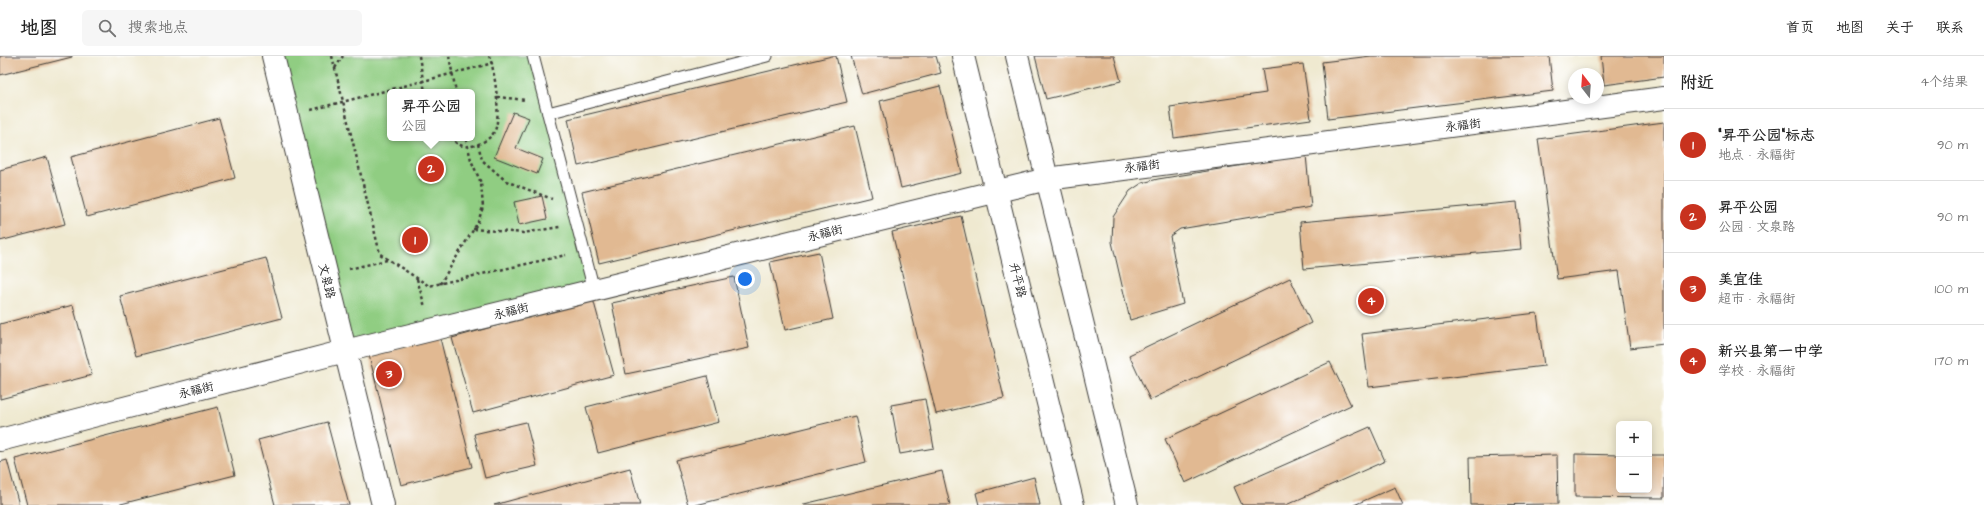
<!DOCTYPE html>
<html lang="zh">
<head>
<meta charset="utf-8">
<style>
	body { margin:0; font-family:"Architects Daughter","LXGW WenKai TC",sans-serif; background:#f6f6f6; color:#222 }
	.controls { position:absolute; right:12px; bottom:12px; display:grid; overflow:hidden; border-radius:6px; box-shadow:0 2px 10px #0003 }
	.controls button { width:36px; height:36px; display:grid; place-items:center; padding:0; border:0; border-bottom:1px solid #e0e0e0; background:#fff; color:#222; font:20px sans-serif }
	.compass { position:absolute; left:1568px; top:12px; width:36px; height:36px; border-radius:50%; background:#fff; box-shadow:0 2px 10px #0003; rotate:343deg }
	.you { position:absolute; left:745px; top:223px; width:14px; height:14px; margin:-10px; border:3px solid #fff; border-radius:50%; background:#1a73e8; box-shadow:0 0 0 6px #1a73e833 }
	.badge { display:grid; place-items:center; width:26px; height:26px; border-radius:50%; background:#c8321e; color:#fff; font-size:13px; font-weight:700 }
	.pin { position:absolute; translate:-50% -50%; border:2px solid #fff; box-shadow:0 1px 4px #0006 }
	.popup { position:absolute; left:387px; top:33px; width:88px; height:52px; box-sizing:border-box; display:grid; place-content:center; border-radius:6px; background:#fff; filter:drop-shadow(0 1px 3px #0005); font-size:13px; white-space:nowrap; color:#767676 }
	.popup b { font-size:15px; color:#222 }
	.popup::after { content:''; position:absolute; left:50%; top:100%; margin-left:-8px; border:8px solid transparent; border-top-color:#fff }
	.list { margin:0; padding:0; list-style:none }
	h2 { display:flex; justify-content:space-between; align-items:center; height:52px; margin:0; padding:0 16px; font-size:17px }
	h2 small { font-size:13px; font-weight:400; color:#767676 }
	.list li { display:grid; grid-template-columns:26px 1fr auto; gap:12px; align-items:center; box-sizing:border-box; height:72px; padding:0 16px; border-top:1px solid #e0e0e0 }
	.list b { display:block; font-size:15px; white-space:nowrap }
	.list p { margin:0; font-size:13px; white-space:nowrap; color:#767676 }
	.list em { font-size:13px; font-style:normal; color:#767676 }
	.icon { flex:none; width:22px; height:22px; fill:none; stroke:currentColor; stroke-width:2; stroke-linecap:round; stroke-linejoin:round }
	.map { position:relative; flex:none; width:1664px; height:449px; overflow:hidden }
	header { display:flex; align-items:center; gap:24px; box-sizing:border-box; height:56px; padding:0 20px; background:#fff; border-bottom:1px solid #e0e0e0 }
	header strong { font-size:19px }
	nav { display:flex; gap:22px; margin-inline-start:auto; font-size:14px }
	.search { width:280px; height:36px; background:#f6f6f6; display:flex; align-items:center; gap:10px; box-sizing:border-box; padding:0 14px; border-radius:6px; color:#767676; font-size:15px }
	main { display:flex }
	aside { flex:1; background:#fff }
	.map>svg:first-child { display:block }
</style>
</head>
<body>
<header>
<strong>地图</strong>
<div class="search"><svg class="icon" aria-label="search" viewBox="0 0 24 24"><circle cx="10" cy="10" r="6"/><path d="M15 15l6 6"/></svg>搜索地点</div>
<nav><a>首页</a><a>地图</a><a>关于</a><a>联系</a></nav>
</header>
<main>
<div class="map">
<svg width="1664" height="449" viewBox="0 0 1664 449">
	<rect width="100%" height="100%" fill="#fff"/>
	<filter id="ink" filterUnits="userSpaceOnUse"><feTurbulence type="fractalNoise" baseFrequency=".025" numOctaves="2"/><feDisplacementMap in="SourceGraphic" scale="8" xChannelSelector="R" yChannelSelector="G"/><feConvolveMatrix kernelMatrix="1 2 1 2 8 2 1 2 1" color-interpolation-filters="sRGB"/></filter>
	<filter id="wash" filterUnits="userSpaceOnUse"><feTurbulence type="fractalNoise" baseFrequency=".012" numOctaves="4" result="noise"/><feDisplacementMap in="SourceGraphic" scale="16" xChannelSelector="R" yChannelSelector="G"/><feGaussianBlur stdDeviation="0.9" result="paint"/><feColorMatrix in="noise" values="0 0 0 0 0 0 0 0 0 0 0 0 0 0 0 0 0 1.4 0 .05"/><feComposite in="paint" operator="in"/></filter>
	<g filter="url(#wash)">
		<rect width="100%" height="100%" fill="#efe9d0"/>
		<path fill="#90cd82" stroke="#56744f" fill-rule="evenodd" d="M273,0H533L594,234L345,295ZM390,36H472V82H390Z"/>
		<g id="blocks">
			<g fill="#e1b992">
				<polygon points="0,0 72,0 72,1 0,19"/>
				<polygon points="832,0 836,0 847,46 578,110 568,63"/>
				<polygon points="851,0 936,0 941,17 862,38"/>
				<polygon points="1035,0 1114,0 1121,25 1046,43"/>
				<polygon points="1371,0 1549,0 1553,35 1328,63 1322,6"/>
				<polygon points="1601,0 1664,0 1664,21 1604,29"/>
				<polygon points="1303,8 1311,63 1174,82 1170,51 1266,37 1262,13"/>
				<polygon points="940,30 962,117 901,132 880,45"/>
				<polygon points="513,56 529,62 516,92 543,103 537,118 494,101"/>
				<polygon points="219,62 235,122 87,161 71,101"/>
				<polygon points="1664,66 1664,288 1630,292 1619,215 1557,223 1538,83"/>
				<polygon points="855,70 872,141 599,207 582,136"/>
				<polygon points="1306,99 1311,151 1180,173 1170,180 1183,248 1130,264 1112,186 1113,161 1130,135 1142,127 1158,123"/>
				<polygon points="47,101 65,168 0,185 0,114"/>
				<polygon points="542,140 547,163 519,169 514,146"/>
				<polygon points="1517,146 1521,193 1304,213 1300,166"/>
				<polygon points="961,160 1004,342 936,358 892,176"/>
				<polygon points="819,196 833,263 785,274 770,206"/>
				<polygon points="266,202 282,262 136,300 120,240"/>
				<polygon points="734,221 749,292 626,318 612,247"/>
				<polygon points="1290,222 1311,267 1150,344 1129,299"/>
				<polygon points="593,243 614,319 473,357 452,282"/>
				<polygon points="73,249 92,319 0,343 0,268"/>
				<polygon points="1537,257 1544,310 1369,331 1362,278"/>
				<polygon points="440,282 472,411 401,429 369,299"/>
				<polygon points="1330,306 1351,349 1185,427 1165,383"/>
				<polygon points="707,320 719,366 598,397 586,351"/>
				<polygon points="925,343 934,392 900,398 891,349"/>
				<polygon points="218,351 235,419 117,449 27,449 15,403"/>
				<polygon points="855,360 866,406 696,449 688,449 676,404"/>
				<polygon points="327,366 349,449 275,449 258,384"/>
				<polygon points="526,366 537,410 485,422 474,378"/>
				<polygon points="1370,371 1385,405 1286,449 1242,449 1234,431"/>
				<polygon points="1575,398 1619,399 1619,434 1649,434 1649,399 1664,399 1664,442 1575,441"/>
				<polygon points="1557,399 1558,448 1471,449 1470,401"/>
				<polygon points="7,404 19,449 0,449 0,406"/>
				<polygon points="630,412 640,449 494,449"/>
				<polygon points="942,415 950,449 804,449 804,448"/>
				<polygon points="1034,421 1040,449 979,449 976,437"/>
				<polygon points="1395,431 1403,449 1354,449"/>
			</g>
		</g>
	</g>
	<g filter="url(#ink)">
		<use href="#blocks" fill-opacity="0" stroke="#3c3b37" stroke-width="1"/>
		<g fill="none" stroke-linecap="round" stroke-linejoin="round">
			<g stroke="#3c3b37" stroke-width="13">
				<g id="service">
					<polyline points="533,0 594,234"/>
					<polyline points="548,57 767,0"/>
				</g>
			</g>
			<g stroke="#3c3b37" stroke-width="24">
				<g id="minor">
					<polyline points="273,0 383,449"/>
					<polyline points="0,384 345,295 1047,123 1664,42"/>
				</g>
			</g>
			<g stroke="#3c3b37" stroke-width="24">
				<g id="tertiary">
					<polyline points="963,0 1073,449"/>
					<polyline points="1017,0 1127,449"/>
				</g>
			</g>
			<g stroke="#3c3b37" stroke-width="2.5" stroke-dasharray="3 3" stroke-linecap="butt">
				<polyline points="332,0 380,198 429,230 566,199"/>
				<polyline points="419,0 425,36"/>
				<polyline points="449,0 456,36"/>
				<polyline points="335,12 343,0"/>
				<polyline points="497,41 526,44"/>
				<polyline points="311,54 493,7"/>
				<path d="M450,82C453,84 457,88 460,89C471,94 491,85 495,74C501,62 495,13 489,0"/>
				<polyline points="478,88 482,104 506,125 552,143"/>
				<polyline points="473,173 523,177 560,171"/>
				<polyline points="349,213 387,204"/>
				<polyline points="417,223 425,251"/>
				<polyline points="440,228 478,166 483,151 481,127 471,104 466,82"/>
			</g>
			<use href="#service" stroke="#fff" stroke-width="11"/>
			<use href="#minor" stroke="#fff" stroke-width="22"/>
			<use href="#tertiary" stroke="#fff" stroke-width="22"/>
		</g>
	</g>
	<g text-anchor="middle" stroke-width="3.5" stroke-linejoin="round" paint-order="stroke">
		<g font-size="12" fill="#1c1c1c" stroke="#fff">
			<text transform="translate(1463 69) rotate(-7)" y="4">永福街</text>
			<text transform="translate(1142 110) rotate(-7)" y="4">永福街</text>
			<text transform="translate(825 177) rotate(-14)" y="4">永福街</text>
			<text transform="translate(1018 224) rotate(76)" y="4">升平路</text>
			<text transform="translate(327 225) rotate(76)" y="4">文泉路</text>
			<text transform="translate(511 255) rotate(-14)" y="4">永福街</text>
			<text transform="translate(196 334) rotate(-14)" y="4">永福街</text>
		</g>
	</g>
</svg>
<div class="controls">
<button>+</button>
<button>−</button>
</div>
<svg class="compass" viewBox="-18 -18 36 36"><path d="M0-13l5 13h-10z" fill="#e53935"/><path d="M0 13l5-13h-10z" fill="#767676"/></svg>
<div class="you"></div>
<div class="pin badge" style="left:415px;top:184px">1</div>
<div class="pin badge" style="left:431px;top:113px">2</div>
<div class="popup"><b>昇平公园</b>公园</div>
<div class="pin badge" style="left:389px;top:318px">3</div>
<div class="pin badge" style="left:1371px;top:245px">4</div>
</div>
<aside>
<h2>附近<small>4个结果</small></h2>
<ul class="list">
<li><span class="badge">1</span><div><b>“昇平公园”标志</b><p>地点 · 永福街</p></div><em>90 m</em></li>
<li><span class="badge">2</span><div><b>昇平公园</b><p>公园 · 文泉路</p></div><em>90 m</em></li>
<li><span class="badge">3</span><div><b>美宜佳</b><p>超市 · 永福街</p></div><em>100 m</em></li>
<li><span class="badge">4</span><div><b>新兴县第一中学</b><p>学校 · 永福街</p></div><em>170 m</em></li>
</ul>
</aside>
</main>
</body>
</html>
